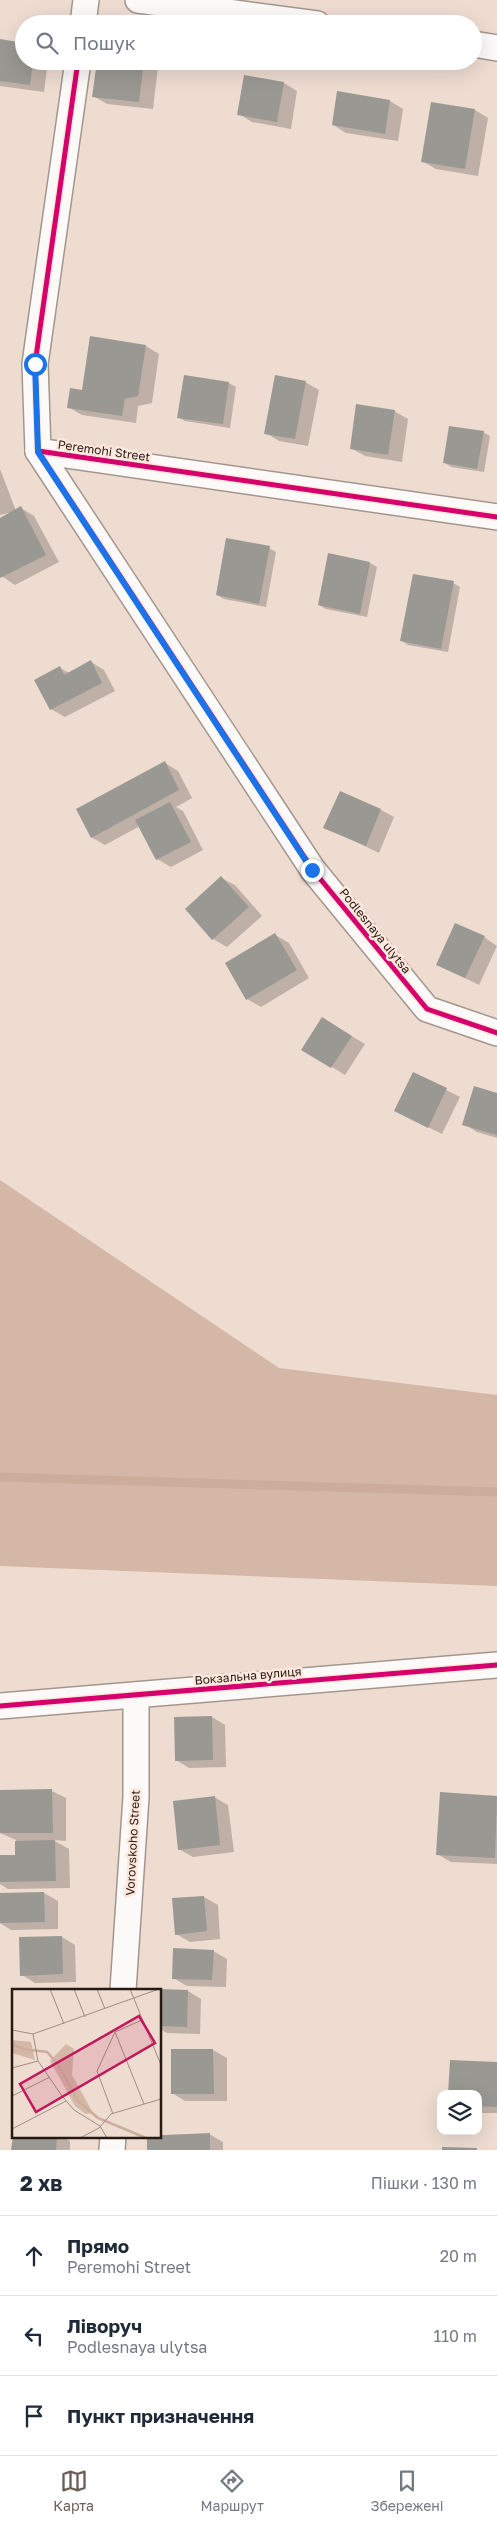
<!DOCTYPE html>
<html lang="uk">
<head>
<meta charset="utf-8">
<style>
	body { margin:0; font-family:"Golos Text",sans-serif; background:#f2f2f3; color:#1f2937 }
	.controls { position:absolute; right:15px; bottom:15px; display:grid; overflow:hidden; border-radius:10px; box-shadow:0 5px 20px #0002 }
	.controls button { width:45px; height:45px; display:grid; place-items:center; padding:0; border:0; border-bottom:1px solid #e0e1e3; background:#fff; color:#1f2937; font:25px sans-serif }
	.stop { position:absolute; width:15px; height:15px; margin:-11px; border:4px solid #1a73e8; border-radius:50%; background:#fff }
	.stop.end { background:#1a73e8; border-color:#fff; box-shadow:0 1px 5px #0008 }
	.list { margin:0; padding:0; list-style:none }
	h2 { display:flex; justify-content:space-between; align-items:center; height:65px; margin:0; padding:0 20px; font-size:21px }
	h2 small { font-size:16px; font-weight:400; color:#747a83 }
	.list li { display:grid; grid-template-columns:32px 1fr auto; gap:15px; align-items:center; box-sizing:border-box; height:80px; padding:0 20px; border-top:1px solid #e0e1e3 }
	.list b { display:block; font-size:19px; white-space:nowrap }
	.list p { margin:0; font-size:16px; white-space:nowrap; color:#747a83 }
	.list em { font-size:16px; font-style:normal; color:#747a83 }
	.icon { flex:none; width:28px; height:28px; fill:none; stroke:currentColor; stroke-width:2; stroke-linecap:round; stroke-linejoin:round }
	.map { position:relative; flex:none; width:497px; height:2150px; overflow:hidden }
	.search { position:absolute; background:#fff; box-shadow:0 5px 20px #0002; left:15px; right:15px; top:15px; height:55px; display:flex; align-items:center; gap:12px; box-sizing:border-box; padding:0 18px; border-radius:28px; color:#747a83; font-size:19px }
	.sheet { height:305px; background:#fff }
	nav { display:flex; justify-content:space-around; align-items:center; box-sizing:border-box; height:70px; border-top:1px solid #e0e1e3; background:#fff; font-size:14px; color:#747a83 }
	nav a { display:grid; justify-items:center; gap:2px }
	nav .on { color:#6c5e56 }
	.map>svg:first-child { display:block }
</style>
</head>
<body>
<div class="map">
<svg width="497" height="2150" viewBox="0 0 497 2150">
	<rect width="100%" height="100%" fill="#eedcd1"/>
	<polygon fill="#d4b7a7" points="0,1180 279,1368 497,1395 497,1586 0,1566"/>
	<g fill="#0003">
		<polygon points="0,41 24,61 48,61 44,92 0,86"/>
		<polygon points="98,61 149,61 158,67 153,109 107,104 93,96"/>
		<polygon points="245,76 284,83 297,91 291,129 252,122 239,114"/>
		<polygon points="390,101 403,109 398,141 346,133 333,125"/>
		<polygon points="475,110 488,118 478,176 436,169 422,161"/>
		<polygon points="146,346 159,354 152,403 138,406 136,423 82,415 68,407 83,391"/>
		<polygon points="185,376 229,383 236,387 230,428 185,421 178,417"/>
		<polygon points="305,382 319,390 308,446 279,441 266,433"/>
		<polygon points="394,411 408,419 402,462 365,456 351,448"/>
		<polygon points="483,432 490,436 484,472 451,467 445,463"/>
		<polygon points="0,469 16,511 21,508 34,516 59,562 15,585 0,575 0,519 13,512 0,515"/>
		<polygon points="269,548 276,552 266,607 224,599 217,595"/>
		<polygon points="370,563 377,567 367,617 326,609 319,605"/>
		<polygon points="453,583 460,587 448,652 408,645 402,641"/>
		<polygon points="91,662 104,670 115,691 65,717 51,709 60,668 69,673"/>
		<polygon points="165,763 178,771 192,798 176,807 183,811 203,850 171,867 157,859 140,826 105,845 91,837"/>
		<polygon points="381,810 394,817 379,853 325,827"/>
		<polygon points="221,878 235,885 262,916 227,947 213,939 186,909"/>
		<polygon points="275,935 289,943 309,978 261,1007 247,999"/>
		<polygon points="484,937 497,946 479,985 438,965"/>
		<polygon points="336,1027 365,1044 345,1075 303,1049"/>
		<polygon points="413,1073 460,1097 442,1134 395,1111"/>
		<polygon points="497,1095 497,1138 477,1132 464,1124"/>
		<polygon points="212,1717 225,1725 226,1767 189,1768 176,1760"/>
		<polygon points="0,1791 52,1791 66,1798 66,1841 53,1840 69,1849 70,1888 8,1889 0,1884 0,1857 16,1856 16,1840 0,1833"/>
		<polygon points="441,1794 497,1797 497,1864 451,1862 437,1854"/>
		<polygon points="214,1797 228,1805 234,1852 193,1857 179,1849"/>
		<polygon points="44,1893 58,1901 58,1929 11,1930 0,1923 0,1894"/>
		<polygon points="204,1897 218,1905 220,1939 190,1942 176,1934"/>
		<polygon points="62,1937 75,1945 76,1982 35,1983 22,1975"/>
		<polygon points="213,1951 227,1959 226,1987 187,1986 173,1978"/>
		<polygon points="160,1990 188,1991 201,1999 200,2034 167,2033 160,2029"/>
		<polygon points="213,2050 227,2058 227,2101 185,2101 172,2093 172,2051"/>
		<polygon points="497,2064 497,2113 478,2113 478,2094"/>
		<polygon points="209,2134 223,2142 223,2150 148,2150 160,2135"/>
		<polygon points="14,2136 62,2136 70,2141 70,2150 13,2150"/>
	</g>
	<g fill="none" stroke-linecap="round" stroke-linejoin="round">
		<polyline stroke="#ccad9b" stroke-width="9" points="0,1477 497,1492"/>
	</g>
	<g fill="#999892">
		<polygon points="0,39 24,43 24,61 33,61 30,85 0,81"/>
		<polygon points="97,61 144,61 139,102 92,97"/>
		<polygon points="244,75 284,82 277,122 237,115"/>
		<polygon points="337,91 390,100 385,134 332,125"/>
		<polygon points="431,102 475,109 465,169 421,162"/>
		<polygon points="90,336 146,345 138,396 125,399 122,416 67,408 70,388 82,390"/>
		<polygon points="184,375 229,382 223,424 177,418"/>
		<polygon points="275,375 306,381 295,439 264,434"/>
		<polygon points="356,404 395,410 388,455 350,449"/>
		<polygon points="449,426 484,431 477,469 443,463"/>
		<polygon points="21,506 46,555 0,578 0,518"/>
		<polygon points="226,538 270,546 259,604 216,595"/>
		<polygon points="328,553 370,562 360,614 318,605"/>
		<polygon points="413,574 454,581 441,649 400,641"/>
		<polygon points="91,660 102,683 50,710 34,680 60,666 64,675"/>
		<polygon points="165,761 179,790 91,838 76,809"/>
		<polygon points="340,791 381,809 366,846 323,828"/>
		<polygon points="170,802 191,842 156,860 135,820"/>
		<polygon points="221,876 249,907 212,940 185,909"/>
		<polygon points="455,923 485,936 465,978 436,965"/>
		<polygon points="275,933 297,970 246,1000 225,963"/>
		<polygon points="322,1017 352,1036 331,1068 301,1050"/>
		<polygon points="413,1072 447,1088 428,1128 394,1111"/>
		<polygon points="474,1086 497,1093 497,1135 462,1125"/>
		<polygon points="212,1716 213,1760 175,1761 174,1717"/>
		<polygon points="52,1789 53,1833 0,1833 0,1790"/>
		<polygon points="440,1792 497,1796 495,1858 436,1855"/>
		<polygon points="215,1796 220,1845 178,1850 173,1801"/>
		<polygon points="55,1840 56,1881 0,1882 0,1855 15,1855 15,1841"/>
		<polygon points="44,1892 45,1922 0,1923 0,1893"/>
		<polygon points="204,1896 207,1931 175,1935 172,1898"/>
		<polygon points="62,1936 63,1974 20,1976 19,1937"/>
		<polygon points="173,1948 214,1950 212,1980 172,1979"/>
		<polygon points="160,1989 188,1990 187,2027 160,2026"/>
		<polygon points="171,2049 213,2049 214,2094 171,2094"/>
		<polygon points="450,2060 497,2062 497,2107 478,2106 478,2094 448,2094"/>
		<polygon points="210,2133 210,2150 147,2150 147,2136"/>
		<polygon points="13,2136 57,2136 56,2150 11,2150"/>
		<polygon points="442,2147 477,2148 477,2150 442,2150"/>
	</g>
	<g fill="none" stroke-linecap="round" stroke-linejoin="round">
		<g stroke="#a4968e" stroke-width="28">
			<g id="street">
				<polyline points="138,0 317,24"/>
				<polyline points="83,24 86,0"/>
				<polyline points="473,44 497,48"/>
				<polyline points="78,61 35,364 38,451 497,517"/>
				<polyline points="38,451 313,870 427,1009 497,1033"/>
				<polyline points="0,1706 497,1665"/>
				<polyline points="123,1990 136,1797 136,1695"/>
				<polyline points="112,2150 113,2136"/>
			</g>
		</g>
		<use href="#street" stroke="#fcfaf8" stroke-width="25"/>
		<g stroke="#fee8dd" stroke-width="8">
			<g id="cycleway">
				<polyline points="78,61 35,364 38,451 497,517"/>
				<polyline points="38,451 313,870 427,1009 497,1033"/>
				<polyline points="0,1706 497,1665"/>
			</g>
		</g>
		<use href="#cycleway" stroke="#d6006c" stroke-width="5"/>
	</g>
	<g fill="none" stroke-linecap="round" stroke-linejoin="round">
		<polyline stroke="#1a73e8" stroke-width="6" points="35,364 38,452 312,870"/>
	</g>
	<g text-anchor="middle" stroke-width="5" stroke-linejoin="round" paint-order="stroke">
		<g font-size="12" fill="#261a13" stroke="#fee8dd">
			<text transform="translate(104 451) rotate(8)" y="4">Peremohi Street</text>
			<text transform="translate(375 931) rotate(51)" y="4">Podlesnaya ulytsa</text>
			<text transform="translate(248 1676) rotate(-5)" y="4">Вокзальна вулиця</text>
			<text transform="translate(133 1843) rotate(-87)" y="4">Vorovskoho Street</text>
		</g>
	</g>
	<g transform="translate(12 1989)">
		<rect width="149" height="149" fill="#eedcd1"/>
		<path d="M0,51L19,53L23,71L0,64ZM54,55L62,60L60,86L81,124L74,125L63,117L38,72Z" fill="#d4b7a7"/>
		<path fill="none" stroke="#ccad9b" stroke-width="2.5" d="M0,55L11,60L35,63L45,74L66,112L86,129L134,149"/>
		<path fill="none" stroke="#9e8e85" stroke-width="1" d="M38,0L52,35M62,0L73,28M85,0L93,20M118,0L149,76M130,31L103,43L132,115M0,41L21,45L147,0M21,45L26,72L50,107L62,121L88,137L95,149M0,79L26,72M0,107L38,88M101,125L85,82L103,43M0,140L54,112M68,149L87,139L99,125L149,110"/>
		<path fill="#c2185b" fill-opacity="0.15" stroke="#c2185b" stroke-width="2.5" d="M127,27L143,54L24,123L8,95Z"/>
		<rect width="149" height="149" fill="none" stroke="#261a13" stroke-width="2.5"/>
	</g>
</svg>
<div class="controls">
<button><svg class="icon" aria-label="layers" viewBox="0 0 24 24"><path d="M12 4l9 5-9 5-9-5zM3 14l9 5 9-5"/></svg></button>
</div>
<div class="stop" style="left:35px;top:364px"></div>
<div class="stop end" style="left:312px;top:870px"></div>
<div class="search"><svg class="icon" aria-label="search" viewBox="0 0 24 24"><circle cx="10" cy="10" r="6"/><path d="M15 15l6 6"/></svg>Пошук</div>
</div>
<section class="sheet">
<h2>2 хв<small>Пішки · 130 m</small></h2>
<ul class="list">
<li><svg class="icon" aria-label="ahead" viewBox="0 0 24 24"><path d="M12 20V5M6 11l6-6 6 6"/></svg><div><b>Прямо</b><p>Peremohi Street</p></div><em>20 m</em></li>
<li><svg class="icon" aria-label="left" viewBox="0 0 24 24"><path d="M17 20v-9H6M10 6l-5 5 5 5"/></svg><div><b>Ліворуч</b><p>Podlesnaya ulytsa</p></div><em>110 m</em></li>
<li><svg class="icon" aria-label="arrive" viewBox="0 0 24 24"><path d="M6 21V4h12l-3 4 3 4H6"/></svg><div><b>Пункт призначення</b></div></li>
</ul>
</section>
<nav>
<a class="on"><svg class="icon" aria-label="map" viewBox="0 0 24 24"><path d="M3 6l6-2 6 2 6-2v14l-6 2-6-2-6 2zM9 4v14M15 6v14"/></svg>Карта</a>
<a><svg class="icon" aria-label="directions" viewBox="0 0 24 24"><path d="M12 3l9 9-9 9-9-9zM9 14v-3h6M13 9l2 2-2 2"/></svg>Маршрут</a>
<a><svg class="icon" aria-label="saved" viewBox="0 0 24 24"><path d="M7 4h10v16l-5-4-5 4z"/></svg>Збережені</a>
</nav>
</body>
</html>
